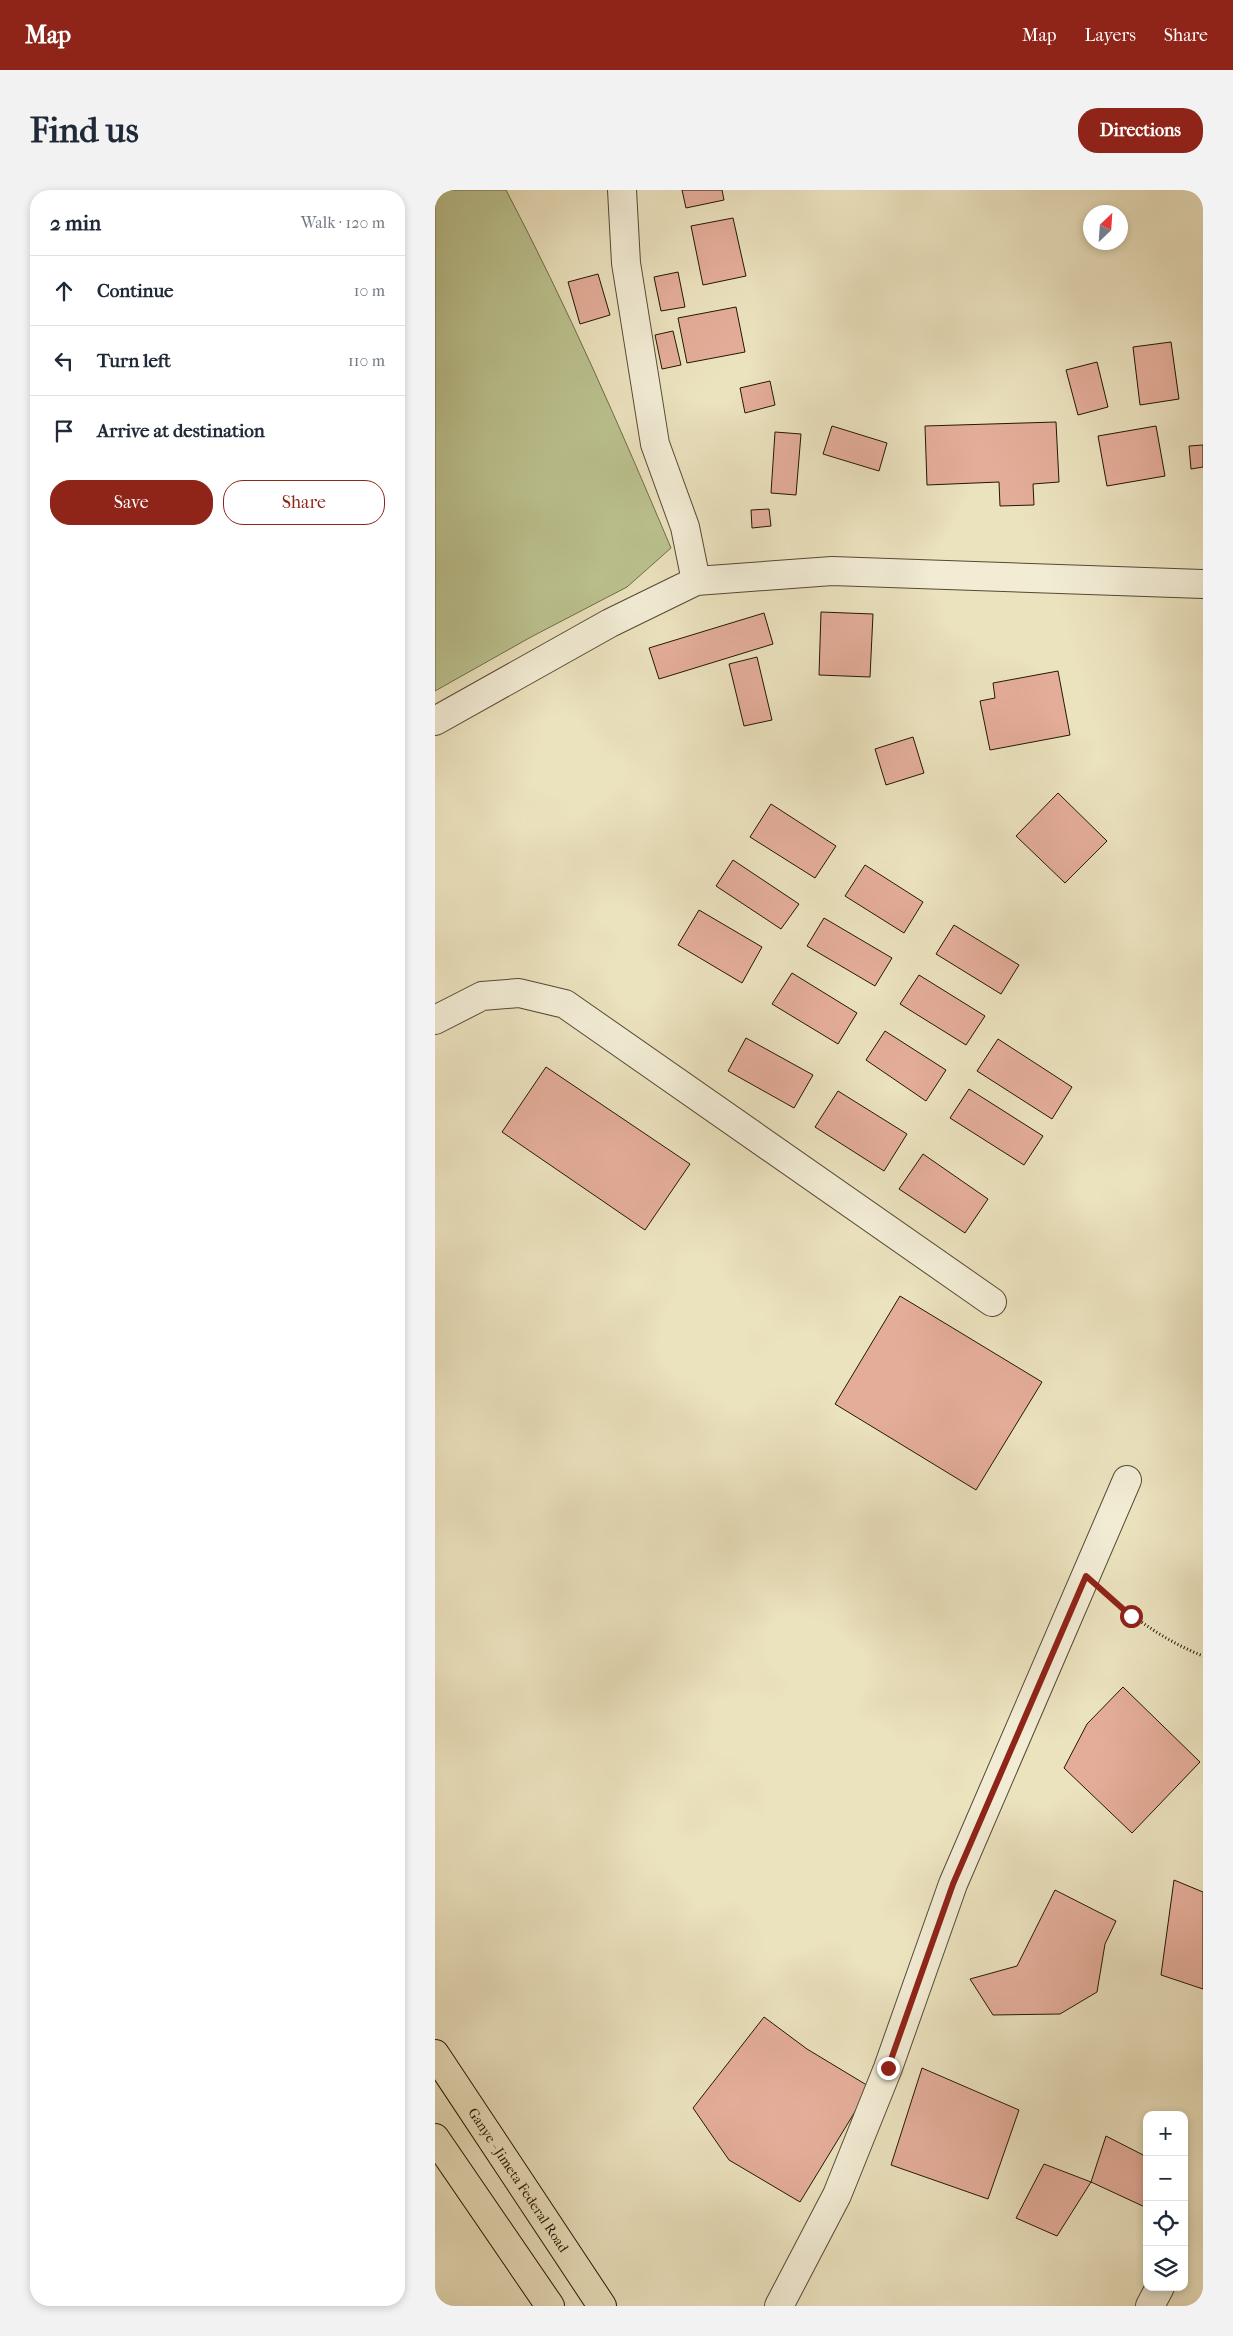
<!DOCTYPE html>
<html lang="en">
<head>
<meta charset="utf-8">
<style>
	body { margin:0; font-family:"IM FELL French Canon",serif; background:#f2f2f3; color:#1f2937 }
	.controls { position:absolute; right:15px; bottom:15px; display:grid; overflow:hidden; border-radius:10px; box-shadow:0 2px 8px #0003 }
	.controls button { width:45px; height:45px; display:grid; place-items:center; padding:0; border:0; border-bottom:1px solid #e0e1e3; background:#fff; color:#1f2937; font:25px sans-serif }
	.compass { position:absolute; left:648px; top:15px; width:45px; height:45px; border-radius:50%; background:#fff; box-shadow:0 2px 8px #0003; rotate:25deg }
	.stop { position:absolute; width:15px; height:15px; margin:-11px; border:4px solid #8f2418; border-radius:50%; background:#fff }
	.stop.end { background:#8f2418; border-color:#fff; box-shadow:0 1px 5px #0008 }
	.list { margin:0; padding:0; list-style:none }
	h2 { display:flex; justify-content:space-between; align-items:center; height:65px; margin:0; padding:0 20px; font-size:21px }
	h2 small { font-size:16px; font-weight:400; color:#747a83 }
	.list li { display:grid; grid-template-columns:32px 1fr auto; gap:15px; align-items:center; box-sizing:border-box; height:70px; padding:0 20px; border-top:1px solid #e0e1e3 }
	.list b { display:block; font-size:19px; white-space:nowrap }
	.list em { font-size:16px; font-style:normal; color:#747a83 }
	.actions { display:flex; gap:10px; padding:15px 20px }
	.actions a { flex:1; padding:11px 0; border:1px solid #8f2418; border-radius:20px; text-align:center; font-size:18px; color:#8f2418 }
	.actions .main { background:#8f2418; color:#fff }
	.icon { flex:none; width:28px; height:28px; fill:none; stroke:currentColor; stroke-width:2; stroke-linecap:round; stroke-linejoin:round }
	.map { position:relative; flex:none; width:768px; height:2116px; overflow:hidden; border-radius:20px }
	header { display:flex; align-items:center; gap:30px; box-sizing:border-box; height:70px; padding:0 25px; background:#8f2418; color:#fff }
	header strong { font-size:24px }
	nav { display:flex; gap:28px; margin-inline-start:auto; font-size:18px }
	.intro { display:flex; align-items:center; justify-content:space-between; box-sizing:border-box; height:120px; padding:0 30px }
	h1 { margin:0; font-size:35px }
	.button { padding:12px 22px; border-radius:20px; background:#8f2418; color:#fff; font-size:18px; font-weight:700 }
	main { display:flex; gap:30px; padding:0 30px }
	aside { flex:1; background:#fff; border-radius:20px; box-shadow:0 2px 8px #0003 }
	.map>svg:first-child { display:block }
</style>
</head>
<body>
<header>
<strong>Map</strong>
<nav><a>Map</a><a>Layers</a><a>Share</a></nav>
</header>
<div class="intro"><h1>Find us</h1><a class="button">Directions</a></div>
<main>
<aside>
<h2>2 min<small>Walk · 120 m</small></h2>
<ul class="list">
<li><svg class="icon" aria-label="ahead" viewBox="0 0 24 24"><path d="M12 20V5M6 11l6-6 6 6"/></svg><div><b>Continue</b></div><em>10 m</em></li>
<li><svg class="icon" aria-label="left" viewBox="0 0 24 24"><path d="M17 20v-9H6M10 6l-5 5 5 5"/></svg><div><b>Turn left</b></div><em>110 m</em></li>
<li><svg class="icon" aria-label="arrive" viewBox="0 0 24 24"><path d="M6 21V4h12l-3 4 3 4H6"/></svg><div><b>Arrive at destination</b></div></li>
</ul>
<div class="actions"><a class="main">Save</a><a>Share</a></div>
</aside>
<div class="map">
<svg width="768" height="2116" viewBox="0 0 768 2116">
	<rect width="100%" height="100%" fill="#ebe2be"/>
	<filter id="stains"><feTurbulence type="fractalNoise" baseFrequency=".004" numOctaves="4"/><feColorMatrix values="0 0 0 0 .2 0 0 0 0 .09 0 0 0 0 .02 0 0 0 .5 -.17"/></filter>
	<radialGradient id="worn" r=".72"><stop offset=".6" stop-color="#630" stop-opacity="0"/><stop offset="1" stop-color="#630" stop-opacity=".3"/></radialGradient>
	<path fill="#bbc28f" stroke="#6f6c4a" d="M0,0H71C132,116 185,237 236,358L192,397L96,447L0,501Z"/>
	<g fill="#e4ad99" stroke="#231705">
		<polygon points="247,0 287,0 289,10 251,18"/>
		<polygon points="298,28 311,86 268,95 256,36"/>
		<polygon points="243,82 250,117 226,121 219,87"/>
		<polygon points="163,84 175,125 145,134 133,92"/>
		<polygon points="301,117 310,162 252,173 243,128"/>
		<polygon points="238,141 246,175 227,179 220,145"/>
		<polygon points="736,152 744,209 705,215 698,157"/>
		<polygon points="662,172 673,217 643,225 631,180"/>
		<polygon points="335,191 340,215 310,223 305,198"/>
		<polygon points="621,232 624,292 598,294 599,315 565,316 564,292 492,295 490,236"/>
		<polygon points="397,236 452,253 444,281 388,264"/>
		<polygon points="721,236 730,286 672,296 663,246"/>
		<polygon points="340,242 366,244 361,305 336,303"/>
		<polygon points="768,255 768,277 756,279 754,256"/>
		<polygon points="334,319 336,336 317,338 316,320"/>
		<polygon points="386,422 438,424 435,487 384,485"/>
		<polygon points="329,423 338,454 224,489 214,458"/>
		<polygon points="322,467 337,530 309,536 294,474"/>
		<polygon points="623,481 635,545 555,560 545,511 560,508 558,493"/>
		<polygon points="478,547 489,583 451,595 440,559"/>
		<polygon points="623,603 672,651 630,693 581,646"/>
		<polygon points="336,614 401,656 380,688 315,647"/>
		<polygon points="298,670 364,714 346,739 281,696"/>
		<polygon points="430,675 488,712 469,743 410,706"/>
		<polygon points="264,720 327,757 307,793 243,755"/>
		<polygon points="389,728 457,768 440,796 372,756"/>
		<polygon points="519,735 584,775 566,804 501,764"/>
		<polygon points="357,783 422,823 403,854 337,814"/>
		<polygon points="484,785 550,826 531,855 465,814"/>
		<polygon points="450,841 511,880 491,911 431,870"/>
		<polygon points="311,848 378,885 359,918 293,881"/>
		<polygon points="563,849 637,897 617,929 542,881"/>
		<polygon points="111,877 255,974 210,1040 67,942"/>
		<polygon points="534,899 608,946 589,975 515,928"/>
		<polygon points="403,901 472,944 449,981 380,937"/>
		<polygon points="488,964 553,1009 530,1043 464,999"/>
		<polygon points="465,1106 607,1192 541,1300 400,1214"/>
		<polygon points="688,1497 765,1572 697,1643 629,1578 652,1534"/>
		<polygon points="739,1690 768,1702 768,1799 726,1785"/>
		<polygon points="620,1700 681,1731 670,1754 662,1802 625,1824 558,1825 535,1789 582,1776"/>
		<polygon points="329,1827 372,1859 435,1897 365,2012 294,1970 258,1918"/>
		<polygon points="487,1878 584,1920 553,2009 456,1975"/>
		<polygon points="671,1946 712,1967 712,2018 656,1992"/>
		<polygon points="609,1974 656,1992 622,2046 581,2028"/>
	</g>
	<g fill="none" stroke-linecap="round" stroke-linejoin="round">
		<g stroke="#554a33" stroke-width="30">
			<g id="minor">
				<polyline points="187,0 191,73 220,254 250,337 261,391"/>
				<polyline points="0,531 175,433 261,391 397,381 768,394"/>
				<polyline points="0,830 47,806 84,803 130,814 557,1112"/>
				<polyline points="344,2116 402,2005 453,1878 518,1694 692,1290"/>
				<polyline points="715,2116 725,2097"/>
			</g>
		</g>
		<g stroke="#231705" stroke-width="30">
			<g id="primary">
				<path id="s1" d="M0,1864L167,2116"/>
				<polyline points="0,1948 115,2116"/>
			</g>
		</g>
		<path stroke="#231705" stroke-width="3" stroke-dasharray="1 2.5" stroke-linecap="butt" d="M674,1406C702,1431 733,1452 768,1466"/>
		<use href="#minor" stroke="#f2ecd5" stroke-width="28"/>
		<use href="#primary" stroke="#ebe2be" stroke-width="28"/>
	</g>
	<g fill="none" stroke-linecap="round" stroke-linejoin="round">
		<polyline stroke="#8f2418" stroke-width="6" points="453,1878 518,1694 651,1386 696,1426"/>
	</g>
	<g text-anchor="middle" stroke-width="5" stroke-linejoin="round" paint-order="stroke">
		<g font-size="14" fill="#231705" stroke="#f2ecd5">
			<text dy="5" stroke="none"><textPath href="#s1" startOffset="151">Ganye - Jimeta Federal Road</textPath></text>
		</g>
	</g>
	<rect width="100%" height="100%" filter="url(#stains)"/>
	<rect width="100%" height="100%" fill="url(#worn)"/>
</svg>
<div class="controls">
<button>+</button>
<button>−</button>
<button><svg class="icon" aria-label="locate" viewBox="0 0 24 24"><circle cx="12" cy="12" r="6"/><path d="M12 2v4M12 18v4M2 12h4M18 12h4"/></svg></button>
<button><svg class="icon" aria-label="layers" viewBox="0 0 24 24"><path d="M12 4l9 5-9 5-9-5zM3 14l9 5 9-5"/></svg></button>
</div>
<svg class="compass" viewBox="-18 -18 36 36"><path d="M0-13l5 13h-10z" fill="#e53935"/><path d="M0 13l5-13h-10z" fill="#747a83"/></svg>
<div class="stop" style="left:696px;top:1426px"></div>
<div class="stop end" style="left:453px;top:1878px"></div>
</div>
</main>
</body>
</html>
